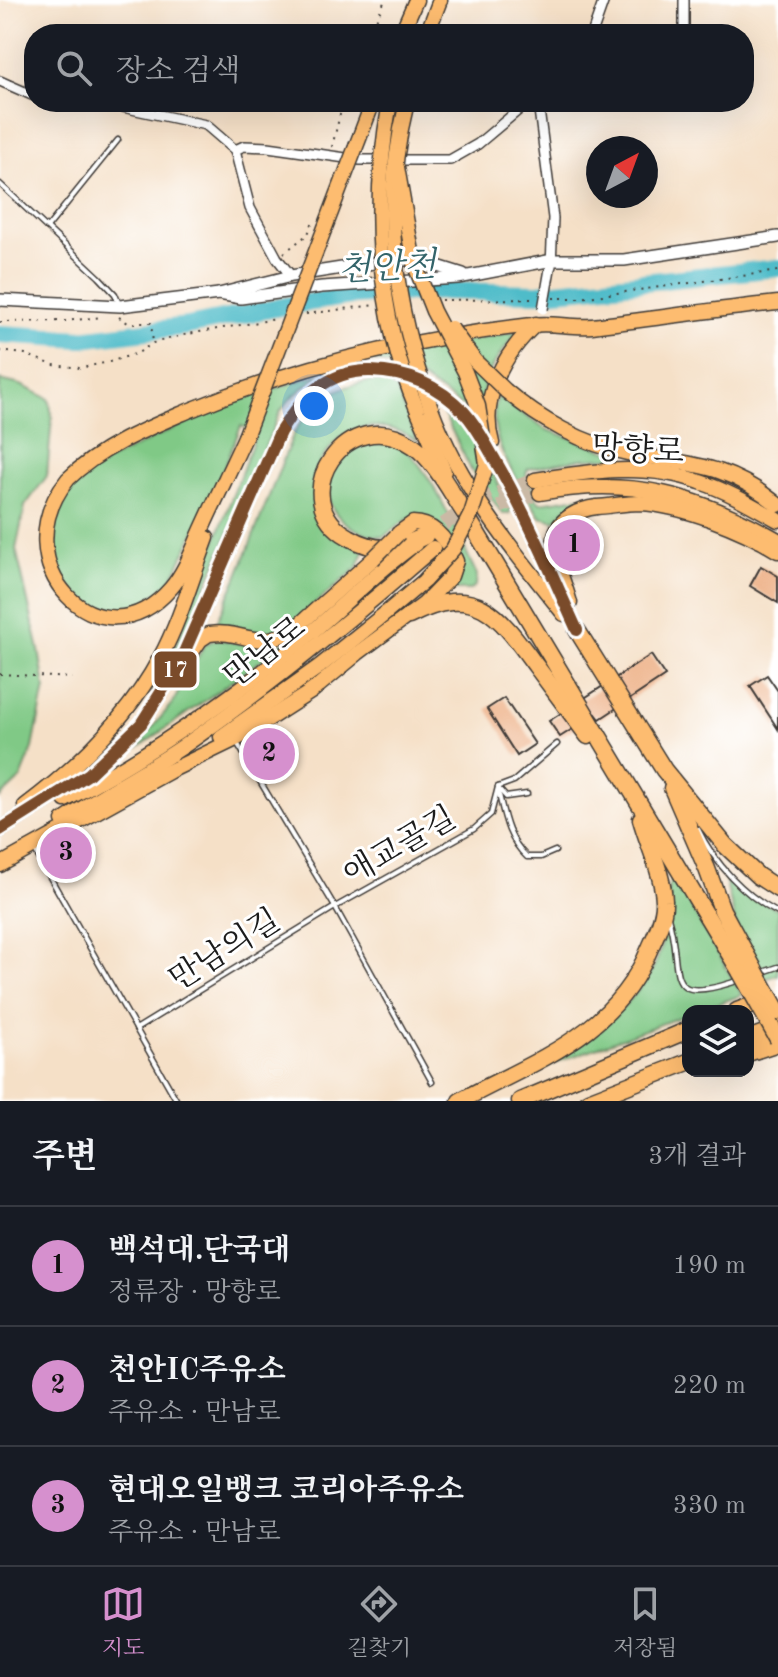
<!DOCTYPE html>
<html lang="ko">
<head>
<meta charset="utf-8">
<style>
	body { margin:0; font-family:"Old Standard TT","Noto Serif KR",serif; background:#20242c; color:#f1f3f6 }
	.controls { position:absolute; right:24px; bottom:24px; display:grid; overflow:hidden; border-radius:16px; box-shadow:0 8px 32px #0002 }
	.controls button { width:72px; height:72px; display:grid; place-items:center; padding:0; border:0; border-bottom:2px solid #363941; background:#171b24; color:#f1f3f6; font:40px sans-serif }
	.compass { position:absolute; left:586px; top:136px; width:72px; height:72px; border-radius:50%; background:#171b24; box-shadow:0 8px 32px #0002; rotate:41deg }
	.you { position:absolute; left:314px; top:406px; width:28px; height:28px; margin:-20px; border:6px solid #fff; border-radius:50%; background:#1a73e8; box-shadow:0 0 0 12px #1a73e833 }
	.badge { display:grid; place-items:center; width:52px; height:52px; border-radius:50%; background:#d690ce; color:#111; font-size:26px; font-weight:700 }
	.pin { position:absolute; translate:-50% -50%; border:4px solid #fff; box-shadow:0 2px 8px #0006 }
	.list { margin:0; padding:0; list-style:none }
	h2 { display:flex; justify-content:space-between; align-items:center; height:104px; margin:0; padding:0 32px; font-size:34px }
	h2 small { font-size:26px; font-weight:400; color:#9ea1a6 }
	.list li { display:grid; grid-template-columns:52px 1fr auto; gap:24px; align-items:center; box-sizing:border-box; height:120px; padding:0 32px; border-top:2px solid #363941 }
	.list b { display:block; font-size:30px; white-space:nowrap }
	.list p { margin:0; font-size:26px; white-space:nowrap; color:#9ea1a6 }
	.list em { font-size:26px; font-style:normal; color:#9ea1a6 }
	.icon { flex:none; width:44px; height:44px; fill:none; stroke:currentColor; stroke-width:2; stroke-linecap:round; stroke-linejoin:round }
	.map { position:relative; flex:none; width:778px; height:1101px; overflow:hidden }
	.search { position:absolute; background:#171b24; box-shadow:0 8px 32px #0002; left:24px; right:24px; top:24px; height:88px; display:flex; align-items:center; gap:20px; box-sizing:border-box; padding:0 28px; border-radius:32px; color:#9ea1a6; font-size:30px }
	.sheet { height:464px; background:#171b24 }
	nav { display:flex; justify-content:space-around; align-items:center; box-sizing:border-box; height:112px; border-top:2px solid #363941; background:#171b24; font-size:22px; color:#9ea1a6 }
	nav a { display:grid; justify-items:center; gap:4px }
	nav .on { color:#d690ce }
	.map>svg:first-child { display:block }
</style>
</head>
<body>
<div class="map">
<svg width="778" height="1101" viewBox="0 0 778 1101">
	<rect width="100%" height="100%" fill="#fff"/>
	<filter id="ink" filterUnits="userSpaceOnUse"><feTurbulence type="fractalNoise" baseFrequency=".0125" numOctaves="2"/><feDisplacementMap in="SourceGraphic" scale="16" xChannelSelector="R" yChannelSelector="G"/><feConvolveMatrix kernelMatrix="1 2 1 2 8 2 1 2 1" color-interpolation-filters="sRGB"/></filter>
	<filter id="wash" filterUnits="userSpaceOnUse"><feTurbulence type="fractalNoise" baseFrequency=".006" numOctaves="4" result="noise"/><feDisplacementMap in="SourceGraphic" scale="32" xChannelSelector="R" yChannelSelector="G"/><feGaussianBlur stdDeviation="1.8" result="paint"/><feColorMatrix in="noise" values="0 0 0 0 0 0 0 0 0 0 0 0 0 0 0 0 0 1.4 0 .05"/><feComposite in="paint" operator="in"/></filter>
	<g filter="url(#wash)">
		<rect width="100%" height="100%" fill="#f5e0c7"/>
		<g fill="#80c986" stroke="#4e7251" stroke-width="2">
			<path d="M519,331C493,363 480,376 481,419L410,371L370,360Z"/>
			<polygon points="320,374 291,398 280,412 184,639 152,693 151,690 178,640 257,431 241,426 215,490 171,581 146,603 128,608 99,609 65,592 44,537 68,491 95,467 213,409"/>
			<polygon points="0,380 21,385 49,399 52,416 47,476 25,506 16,549 39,650 45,688 33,748 21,778 0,798"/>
			<path d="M383,381L394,383L417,441C385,419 347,421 325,455C319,463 314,474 314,484C314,492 316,501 317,509L364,552L357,568L289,626L270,634L215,626L236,580L293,435C312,400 342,381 383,381Z"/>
			<path d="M498,397L545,429L625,457L580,459L528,469L526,474L535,498L540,503L580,497L633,496L575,505L555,521L540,517C521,484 482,438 498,397Z"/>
			<path d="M437,400C476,432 489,465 511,509L509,514H503L472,472Z"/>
			<path d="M361,443C370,443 382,441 392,443C425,449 462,545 477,575L476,585L470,590H446L461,557L407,519L383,537C345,533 311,503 337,464C342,455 353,449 361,443Z"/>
			<path d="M217,639C242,643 266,651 290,640L138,748L136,747L172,704L205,644Z"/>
			<path d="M672,879L676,881L742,995L697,1011H688V1014L544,1067C583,1045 647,997 660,951C666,932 663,893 672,879Z"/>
			<polygon points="725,879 743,893 778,909 778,975 765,979 739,938"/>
		</g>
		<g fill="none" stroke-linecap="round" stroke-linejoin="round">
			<polyline stroke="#4fbcc9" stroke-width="18" points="0,334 81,339 188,326 285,306 351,296 445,291 538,293 778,268"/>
		</g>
		<g id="blocks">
			<g fill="#eeb289">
				<polygon points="761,566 778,576 778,603 750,586"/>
				<polygon points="651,655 665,676 600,719 596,714 560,737 549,721"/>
				<polygon points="767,675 778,691 778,729 750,686"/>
				<polygon points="504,698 535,744 517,756 487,709"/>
			</g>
		</g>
	</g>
	<g filter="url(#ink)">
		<use href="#blocks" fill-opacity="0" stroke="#3d3936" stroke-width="2"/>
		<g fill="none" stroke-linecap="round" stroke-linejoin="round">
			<g stroke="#cab9a5" stroke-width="14" stroke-dasharray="14 7" stroke-linecap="butt">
				<polyline points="463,528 501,506 540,493"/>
				<polyline points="426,536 482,499 535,480"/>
			</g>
			<g stroke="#3d3936" stroke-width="7">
				<g id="service">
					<polyline points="0,184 99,277 115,294 119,304"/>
					<polyline points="47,228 118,140"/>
					<polyline points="236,741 335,907 432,1082"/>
					<polyline points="498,787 514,781 557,744"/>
					<polyline points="499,789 506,797 527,794"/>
					<path d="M498,790C504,815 507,838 527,857H541L555,851"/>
					<path d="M698,829C714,863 745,896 778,913"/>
					<polyline points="34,849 177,1101"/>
					<path d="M668,917C685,971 657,1008 740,980"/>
					<polyline points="760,973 778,967"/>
					<polyline points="136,1029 335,907 474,829 491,814 498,787"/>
				</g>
			</g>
			<g stroke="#3d3936" stroke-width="12">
				<g id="minor">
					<polyline points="592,34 604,0"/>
					<polyline points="684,34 684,0"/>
					<polyline points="0,81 34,96"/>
					<polyline points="63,102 113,105 206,125 235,150 250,208 277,258 291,276"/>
					<polyline points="538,102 553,218 551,266"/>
					<polyline points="235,150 244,146 268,147 360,160 450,160 478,144 528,102"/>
				</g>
			</g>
			<g stroke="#3d3936" stroke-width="14">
				<g id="tertiary">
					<polyline points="219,294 241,298 322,287 458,278 553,260 624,260 778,237"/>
					<polyline points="0,300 120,306 219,294 291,276 399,259 431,264 463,274"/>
				</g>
			</g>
			<g stroke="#3d3936" stroke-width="17">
				<g id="primary">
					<path d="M535,480C589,471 647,462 700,482C728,491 753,506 778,520"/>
					<path d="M540,493C632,476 699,495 778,540"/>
					<path d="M570,603C565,584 552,557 555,537C558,518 580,509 597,507C611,506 626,503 640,503C682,505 742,529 778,551"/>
				</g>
			</g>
			<g stroke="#3d3936" stroke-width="17">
				<g id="trunk">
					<polyline points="401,34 416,0"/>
					<polyline points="427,34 440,0"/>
					<path d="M506,391C540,420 583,444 627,453C689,465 726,462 778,505"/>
					<path d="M431,408C459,485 513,551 564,614"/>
					<polyline points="417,409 444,471"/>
					<path d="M245,437C231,468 216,498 202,529C193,549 185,572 171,588C100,670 0,563 68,479C101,447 146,429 188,411C297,366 415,338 532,325C552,322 572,328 592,326C654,319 716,309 778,303"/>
					<path d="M492,443C479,398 504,353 536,324"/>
					<path d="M192,652L200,640L209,634C244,629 252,651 292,631L373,559"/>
					<polyline points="221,737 320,666 386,613"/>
					<path d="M65,800C148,756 226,702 299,643C338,611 374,573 415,544"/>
					<path d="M25,806C80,765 128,718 160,658C180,621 192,578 207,538"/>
					<path d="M63,821C103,793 148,771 188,743C274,683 354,617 433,548"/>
					<path d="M0,830L89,774L141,724L179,664L280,432C301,398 328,370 371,371C408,372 439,386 464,412C477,426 485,443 494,458C526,513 551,573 577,630"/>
					<path d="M0,865L170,771L242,736L312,691L358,653L424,604L451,576L456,561C448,542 435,523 413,523L399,533"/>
				</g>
			</g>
			<g stroke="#3d3936" stroke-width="19">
				<g id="motorway">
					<path d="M425,536C416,540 406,545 396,547C379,550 364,546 349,537C282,500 346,399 414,446C435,461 451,493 466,515L741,973"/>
					<path d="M409,616C476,581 499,615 536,666C553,689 571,713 588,736"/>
					<polyline points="577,630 664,770 725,845 758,876 778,889"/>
					<polyline points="672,788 707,869 722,910 754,969"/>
					<polyline points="737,1011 769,999"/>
					<polyline points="748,1039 778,1028"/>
					<polyline points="748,1053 778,1043"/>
					<path d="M460,1101C536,1060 615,1035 650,948C656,935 665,916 664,901C663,874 648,845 641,819"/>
					<polyline points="520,1101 688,1030"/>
					<polyline points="588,1101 688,1062"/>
				</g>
			</g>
			<g stroke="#3d3936" stroke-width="2" stroke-dasharray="2 6" stroke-linecap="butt">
				<polyline points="370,34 385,0"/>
				<polyline points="332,147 343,102"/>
				<polyline points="284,253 308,234 312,224"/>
				<polyline points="553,298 580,298 778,271"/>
				<polyline points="441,300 535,299"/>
				<polyline points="306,314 375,305"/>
				<polyline points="119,317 128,323 151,323 153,343"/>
				<polyline points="0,322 65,321 102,317"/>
				<polyline points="0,351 25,354 53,365 80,368 109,362 138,353 153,343 188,334 276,319"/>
				<polyline points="0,674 72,678"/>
			</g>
			<use href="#service" stroke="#fff" stroke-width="4"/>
			<use href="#minor" stroke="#fff" stroke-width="9"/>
			<use href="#tertiary" stroke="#fff" stroke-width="11"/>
			<use href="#primary" stroke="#fdbc6f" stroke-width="14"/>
			<use href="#trunk" stroke="#fdbc6f" stroke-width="14"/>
			<use href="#motorway" stroke="#fdbc6f" stroke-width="16"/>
			<g stroke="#3d3936" stroke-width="12" stroke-linecap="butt">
				<polyline id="minor-bridge" points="543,309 550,269"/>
			</g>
			<g stroke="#3d3936" stroke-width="17" stroke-linecap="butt">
				<g id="trunk-bridge">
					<path d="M390,102C371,204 376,313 417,409"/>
					<path d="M407,102C380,208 394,307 431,408"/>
					<polyline points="451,328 475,361 506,391"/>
					<polyline points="245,437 373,102"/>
					<polyline points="373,559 399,533"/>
					<polyline points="386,613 424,581 453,549 471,514 487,464 478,406 465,372 433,311 414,263 397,167"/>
				</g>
			</g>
			<g stroke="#3d3936" stroke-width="19" stroke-linecap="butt">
				<g id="motorway-bridge">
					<polyline points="754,969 778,1012"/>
					<polyline points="741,973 778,1039"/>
				</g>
			</g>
			<use href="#minor-bridge" stroke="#fff" stroke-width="9"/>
			<use href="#trunk-bridge" stroke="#fdbc6f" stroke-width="14"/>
			<use href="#motorway-bridge" stroke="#fdbc6f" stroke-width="16"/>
			<g stroke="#fff" stroke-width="18">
				<path id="bus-1" d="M0,830L89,774L141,724L179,664L280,432C301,398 328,370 371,371C408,372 439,386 464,412C477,426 485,443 494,458C526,513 551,573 577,630"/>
			</g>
			<use href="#bus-1" stroke="#7a4b2a" stroke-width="12"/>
		</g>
	</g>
	<g text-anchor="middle" stroke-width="6" stroke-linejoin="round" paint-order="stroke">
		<g font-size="32" fill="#1c1c1c" stroke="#fff">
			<text transform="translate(638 449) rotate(3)" y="11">망향로</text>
			<text transform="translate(264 651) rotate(-38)" y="11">만남로</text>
			<text transform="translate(399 845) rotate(-30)" y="11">애교골길</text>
			<text transform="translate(224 949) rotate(-32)" y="11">만남의길</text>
		</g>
		<g font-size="34" font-style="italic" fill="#33646a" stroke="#fff">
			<text transform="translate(387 266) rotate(-3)" y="12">천안천</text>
		</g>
	</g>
	<rect stroke="#fff" stroke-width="3" x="153" y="650" width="45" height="39" rx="8" fill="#7a4b2a"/>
	<g font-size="22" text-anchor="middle" font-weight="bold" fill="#fff">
		<text x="175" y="677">17</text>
	</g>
</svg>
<div class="controls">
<button><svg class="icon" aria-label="layers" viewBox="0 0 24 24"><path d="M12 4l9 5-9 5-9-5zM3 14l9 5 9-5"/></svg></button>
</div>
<svg class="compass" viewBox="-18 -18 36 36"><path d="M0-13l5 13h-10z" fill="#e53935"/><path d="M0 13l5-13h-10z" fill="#9ea1a6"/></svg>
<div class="you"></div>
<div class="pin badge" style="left:574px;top:545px">1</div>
<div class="pin badge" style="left:269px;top:754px">2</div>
<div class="pin badge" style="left:66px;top:853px">3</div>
<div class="search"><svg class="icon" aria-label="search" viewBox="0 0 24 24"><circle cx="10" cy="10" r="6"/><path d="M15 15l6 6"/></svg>장소 검색</div>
</div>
<section class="sheet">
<h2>주변<small>3개 결과</small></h2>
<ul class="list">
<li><span class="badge">1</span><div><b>백석대.단국대</b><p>정류장 · 망향로</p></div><em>190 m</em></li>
<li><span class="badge">2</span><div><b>천안IC주유소</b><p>주유소 · 만남로</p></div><em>220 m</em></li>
<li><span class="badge">3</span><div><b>현대오일뱅크 코리아주유소</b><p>주유소 · 만남로</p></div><em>330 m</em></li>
</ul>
</section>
<nav>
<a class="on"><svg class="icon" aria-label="map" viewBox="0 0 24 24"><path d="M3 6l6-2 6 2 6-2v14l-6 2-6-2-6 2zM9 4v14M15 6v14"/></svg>지도</a>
<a><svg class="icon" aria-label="directions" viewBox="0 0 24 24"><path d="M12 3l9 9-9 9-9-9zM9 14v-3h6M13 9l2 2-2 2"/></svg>길찾기</a>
<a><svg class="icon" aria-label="saved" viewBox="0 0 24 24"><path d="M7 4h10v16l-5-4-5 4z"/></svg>저장됨</a>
</nav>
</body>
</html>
